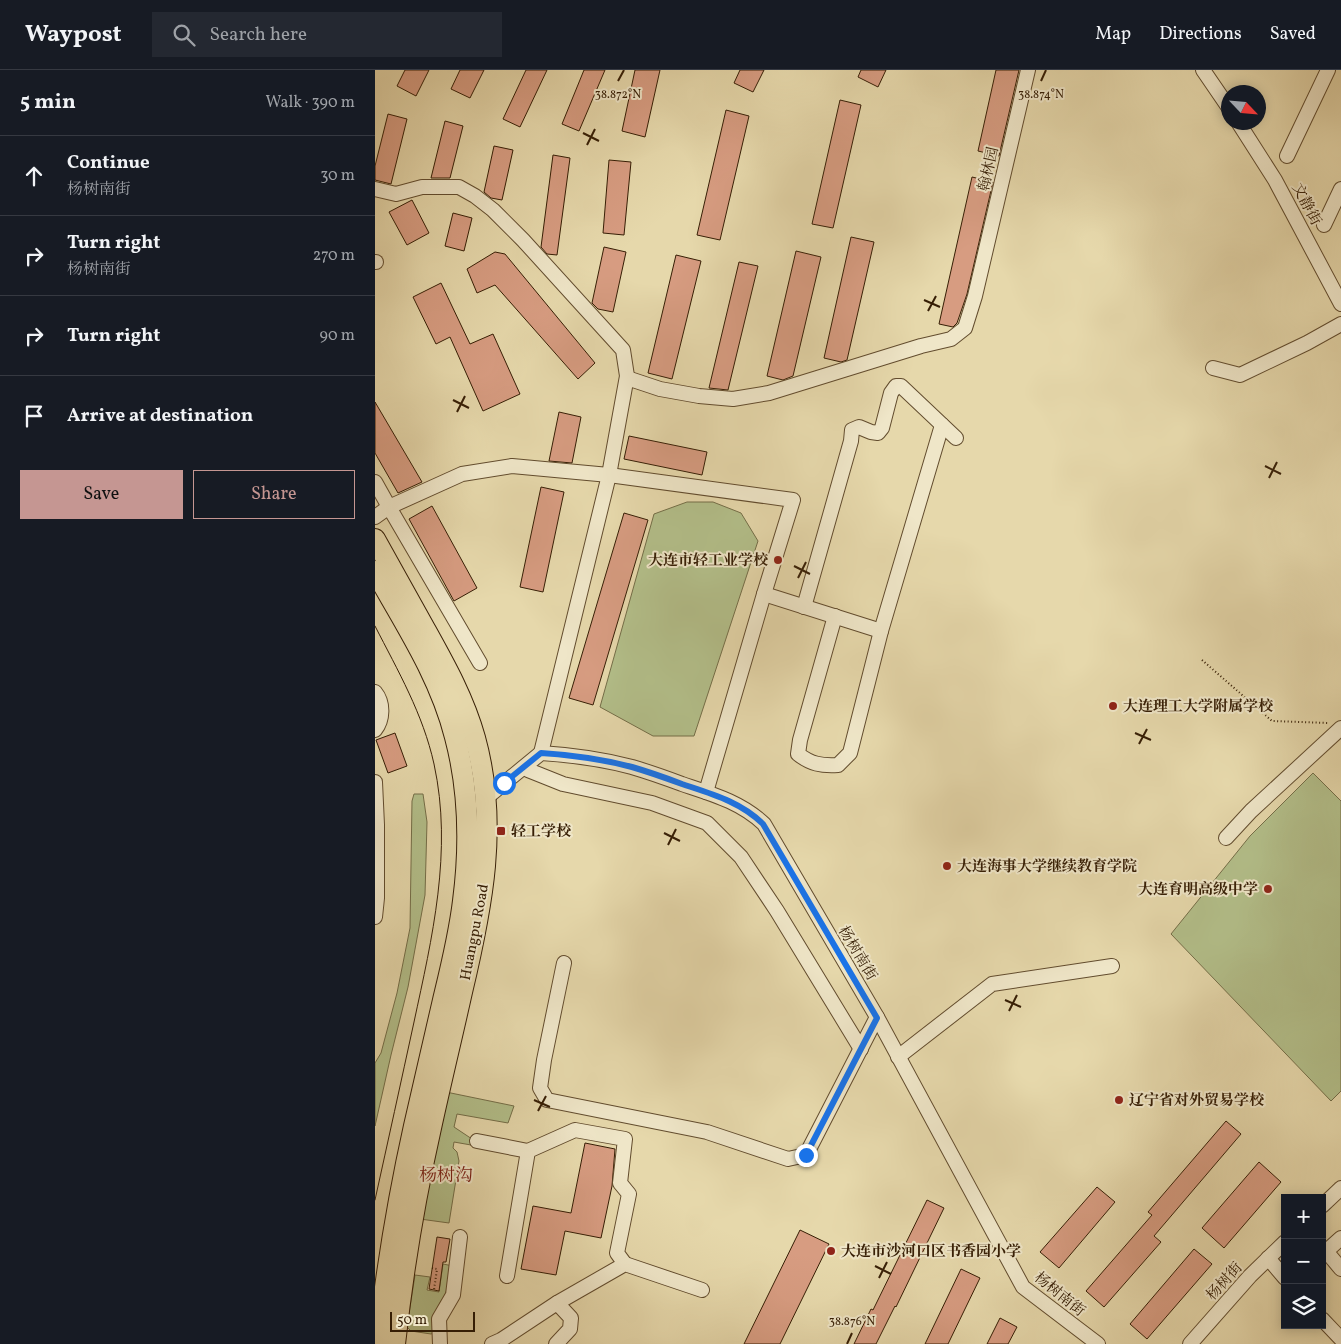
<!DOCTYPE html>
<html lang="en">
<head>
<meta charset="utf-8">
<style>
	body { margin:0; font-family:Vollkorn,"Noto Serif SC",serif; background:#242831; color:#f1f3f6 }
	.controls { position:absolute; right:15px; bottom:15px; display:grid; overflow:hidden; border-radius:0px; box-shadow:0 2px 12px #0003 }
	.controls button { width:45px; height:45px; display:grid; place-items:center; padding:0; border:0; border-bottom:1px solid #363941; background:#171b24; color:#f1f3f6; font:25px sans-serif }
	.compass { position:absolute; left:846px; top:15px; width:45px; height:45px; border-radius:50%; background:#171b24; box-shadow:0 2px 12px #0003; rotate:116deg }
	.scale { position:absolute; left:15px; bottom:12px; width:85px; box-sizing:border-box; padding-left:5px; border:2px solid #361e05; border-top:0; font-size:14px; line-height:18px; white-space:nowrap; color:#361e05; -webkit-text-stroke:4px #efe6c8; paint-order:stroke }
	.stop { position:absolute; width:15px; height:15px; margin:-11px; border:4px solid #1a73e8; border-radius:50%; background:#fff }
	.stop.end { background:#1a73e8; border-color:#fff; box-shadow:0 1px 5px #0008 }
	.list { margin:0; padding:0; list-style:none }
	h2 { display:flex; justify-content:space-between; align-items:center; height:65px; margin:0; padding:0 20px; font-size:21px }
	h2 small { font-size:16px; font-weight:400; color:#9ea1a6 }
	.list li { display:grid; grid-template-columns:32px 1fr auto; gap:15px; align-items:center; box-sizing:border-box; height:80px; padding:0 20px; border-top:1px solid #363941 }
	.list b { display:block; font-size:19px; white-space:nowrap }
	.list p { margin:0; font-size:16px; white-space:nowrap; color:#9ea1a6 }
	.list em { font-size:16px; font-style:normal; color:#9ea1a6 }
	.actions { display:flex; gap:10px; padding:15px 20px }
	.actions a { flex:1; padding:11px 0; border:1px solid #c59692; border-radius:0px; text-align:center; font-size:18px; color:#c59692 }
	.actions .main { background:#c59692; color:#111 }
	.icon { flex:none; width:28px; height:28px; fill:none; stroke:currentColor; stroke-width:2; stroke-linecap:round; stroke-linejoin:round }
	.map { position:relative; flex:none; width:966px; height:1274px; overflow:hidden }
	header { display:flex; align-items:center; gap:30px; box-sizing:border-box; height:70px; padding:0 25px; background:#171b24; border-bottom:1px solid #363941 }
	header strong { font-size:24px }
	nav { display:flex; gap:28px; margin-inline-start:auto; font-size:18px }
	.search { width:350px; height:45px; background:#242831; display:flex; align-items:center; gap:12px; box-sizing:border-box; padding:0 18px; border-radius:0px; color:#9ea1a6; font-size:19px }
	main { display:flex }
	aside { flex:1; background:#171b24 }
	.map>svg:first-child { display:block }
</style>
</head>
<body>
<header>
<strong>Waypost</strong>
<div class="search"><svg class="icon" aria-label="search" viewBox="0 0 24 24"><circle cx="10" cy="10" r="6"/><path d="M15 15l6 6"/></svg>Search here</div>
<nav><a>Map</a><a>Directions</a><a>Saved</a></nav>
</header>
<main>
<aside>
<h2>5 min<small>Walk · 390 m</small></h2>
<ul class="list">
<li><svg class="icon" aria-label="ahead" viewBox="0 0 24 24"><path d="M12 20V5M6 11l6-6 6 6"/></svg><div><b>Continue</b><p>杨树南街</p></div><em>30 m</em></li>
<li><svg class="icon" aria-label="right" viewBox="0 0 24 24"><path d="M7 20v-9h11M14 6l5 5-5 5"/></svg><div><b>Turn right</b><p>杨树南街</p></div><em>270 m</em></li>
<li><svg class="icon" aria-label="right" viewBox="0 0 24 24"><path d="M7 20v-9h11M14 6l5 5-5 5"/></svg><div><b>Turn right</b></div><em>90 m</em></li>
<li><svg class="icon" aria-label="arrive" viewBox="0 0 24 24"><path d="M6 21V4h12l-3 4 3 4H6"/></svg><div><b>Arrive at destination</b></div></li>
</ul>
<div class="actions"><a class="main">Save</a><a>Share</a></div>
</aside>
<div class="map">
<svg width="966" height="1274" viewBox="0 0 966 1274">
	<rect width="100%" height="100%" fill="#e6d8ab"/>
	<filter id="stains"><feTurbulence type="fractalNoise" baseFrequency=".004" numOctaves="4"/><feColorMatrix values="0 0 0 0 .2 0 0 0 0 .09 0 0 0 0 .02 0 0 0 .5 -.17"/></filter>
	<radialGradient id="worn" r=".72"><stop offset=".6" stop-color="#630" stop-opacity="0"/><stop offset="1" stop-color="#630" stop-opacity=".3"/></radialGradient>
	<g fill="#b3bf8a" stroke="#746e48">
		<polygon points="312,432 338,432 366,443 383,471 319,666 278,666 225,637 279,444"/>
		<polygon points="938,703 966,731 966,1021 956,1031 796,864 875,766"/>
		<polygon points="39,724 48,724 52,752 50,825 33,917 16,985 0,1056 0,993 6,983 22,923 35,858 37,731"/>
		<polygon points="71,1022 139,1036 133,1053 82,1044 79,1057 97,1069 96,1075 79,1072 78,1078 82,1082 84,1091 74,1153 45,1149"/>
		<polygon points="68,1194 78,1196 70,1226 66,1231 60,1244 59,1263 56,1264 36,1261 32,1257 40,1205 55,1207 52,1220 64,1222"/>
	</g>
	<g fill="#d79c81" stroke="#361e05">
		<polygon points="30,0 54,0 41,26 22,16"/>
		<polygon points="85,0 109,0 95,28 76,19"/>
		<polygon points="151,0 172,0 145,57 128,49"/>
		<polygon points="209,0 230,0 204,61 187,54"/>
		<polygon points="260,0 285,0 270,67 247,61"/>
		<polygon points="365,0 389,0 378,22 359,13"/>
		<polygon points="486,0 511,0 503,17 483,7"/>
		<polygon points="621,0 644,0 624,86 603,81"/>
		<polygon points="465,30 486,35 458,158 437,154"/>
		<polygon points="351,40 374,46 345,170 322,165"/>
		<polygon points="13,44 32,49 16,114 0,110 0,96"/>
		<polygon points="70,51 88,56 75,108 56,108"/>
		<polygon points="119,76 138,80 127,130 116,128 109,122"/>
		<polygon points="178,85 195,88 182,185 172,184 166,177"/>
		<polygon points="234,90 256,92 249,165 228,163"/>
		<polygon points="597,107 618,112 592,224 582,253 578,257 564,254"/>
		<polygon points="37,130 54,163 32,175 14,142"/>
		<polygon points="78,143 97,148 89,181 70,176"/>
		<polygon points="476,167 499,172 472,290 466,292 449,288"/>
		<polygon points="229,177 251,182 238,242 223,239 217,233"/>
		<polygon points="421,181 446,187 418,306 408,310 392,306"/>
		<polygon points="120,182 130,184 220,293 203,309 120,215 102,223 92,199"/>
		<polygon points="301,185 326,191 297,309 273,303"/>
		<polygon points="364,192 383,196 353,320 334,318"/>
		<polygon points="66,213 95,274 118,264 145,324 108,341 75,267 61,274 38,227"/>
		<polygon points="0,332 47,412 23,423 0,383"/>
		<polygon points="184,342 206,347 197,393 174,391"/>
		<polygon points="254,366 332,382 327,405 249,389"/>
		<polygon points="166,417 189,422 168,522 145,517"/>
		<polygon points="57,436 102,518 79,531 34,449"/>
		<polygon points="249,443 273,450 218,635 194,628"/>
		<polygon points="20,663 32,696 13,703 1,670"/>
		<polygon points="851,1051 866,1064 779,1166 786,1172 729,1237 711,1221 777,1145 773,1142"/>
		<polygon points="210,1073 240,1079 237,1116 226,1168 190,1161 181,1205 146,1199 158,1136 196,1143"/>
		<polygon points="884,1092 906,1112 849,1178 827,1158"/>
		<polygon points="722,1117 740,1132 684,1198 665,1182"/>
		<polygon points="552,1130 569,1138 521,1237 520,1236 501,1274 479,1274 496,1239 498,1240"/>
		<polygon points="425,1160 454,1174 405,1274 369,1274"/>
		<polygon points="62,1167 75,1169 71,1192 68,1192 64,1221 54,1219"/>
		<polygon points="819,1179 837,1194 772,1269 755,1254"/>
		<polygon points="586,1199 605,1208 573,1274 550,1274"/>
		<polygon points="625,1248 642,1257 633,1274 612,1274"/>
	</g>
	<g fill="none" stroke-linecap="round" stroke-linejoin="round">
		<g stroke="#624c2e" stroke-width="16">
			<g id="minor">
				<polyline points="828,0 854,38"/>
				<polyline points="863,52 900,110 966,234"/>
				<polyline points="912,86 953,0"/>
				<polyline points="0,119 21,124 47,117 84,117 100,126 118,140 148,170 248,280 252,306 234,405 166,683"/>
				<polyline points="949,155 966,119"/>
				<polyline points="0,192 1,192"/>
				<polyline points="838,298 865,305 932,273 966,254"/>
				<polyline points="252,308 285,319 324,326 358,329 394,323 546,276 576,269 590,258 600,226 653,0"/>
				<polyline points="0,412 14,437 105,593"/>
				<polyline points="0,447 14,437 87,404 137,396 234,405 418,430 389,524 331,722"/>
				<polyline points="389,524 506,561"/>
				<polyline points="429,537 476,371 477,360 484,357 496,362 503,363 507,358 516,323 521,316 526,316 581,368"/>
				<path d="M460,546L425,670L423,684C436,694 446,696 463,695L475,683L506,561L567,355"/>
				<path d="M0,622C9,633 8,650 0,660"/>
				<polyline points="153,700 188,714 277,733 332,753 366,787 402,841 486,979"/>
				<polyline points="0,712 2,755 2,828 0,847"/>
				<path d="M111,728L166,683C197,685 227,689 257,697C274,702 291,708 307,714C337,724 366,732 389,754L502,947L648,1217L723,1274"/>
				<polyline points="851,768 876,741 966,658"/>
				<polyline points="189,893 169,990 165,1018 172,1030 332,1062 413,1089 431,1085 502,947"/>
				<polyline points="523,987 617,914 737,896"/>
				<polyline points="102,1071 153,1081"/>
				<polyline points="947,1136 966,1118"/>
				<polyline points="951,1181 966,1199"/>
				<polyline points="947,1185 966,1168"/>
				<polyline points="893,1188 910,1208"/>
				<polyline points="132,1206 153,1081 200,1060 250,1069 245,1113 254,1124 242,1183 250,1194"/>
				<polyline points="947,1249 966,1269"/>
				<polyline points="65,1274 64,1249 78,1225 85,1167"/>
				<polyline points="117,1274 126,1270 182,1233 250,1194 327,1220"/>
				<polyline points="181,1274 195,1259 196,1248 182,1233"/>
				<polyline points="815,1274 875,1206 910,1172"/>
			</g>
		</g>
		<g stroke="#361e05" stroke-width="22">
			<g id="highway">
				<path d="M0,469C16,498 33,528 49,557C69,593 89,628 100,668C124,754 107,838 87,922C77,967 66,1012 56,1058C40,1129 28,1201 20,1274"/>
				<path d="M0,501C30,554 65,607 80,667C94,720 95,777 88,831C84,865 76,897 68,930C58,972 49,1014 39,1056C23,1128 11,1201 3,1274"/>
			</g>
		</g>
		<g stroke="#361e05" stroke-width="2" stroke-dasharray="1 2.5" stroke-linecap="butt">
			<polyline points="827,590 897,651 954,653"/>
			<polyline points="57,1198 62,1199 59,1220"/>
		</g>
		<use href="#minor" stroke="#efe6c8" stroke-width="14"/>
		<use href="#highway" stroke="#e6d8ab" stroke-width="20"/>
		<path stroke="#361e05" stroke-width="1" d="M0,556C23,601 48,644 59,694C78,781 57,868 39,952C26,1012 13,1071 0,1130"/>
	</g>
	<g fill="none" stroke-linecap="round" stroke-linejoin="round">
		<path stroke="#1a73e8" stroke-width="6" d="M129,713L166,683C197,685 227,689 257,697C274,702 291,708 307,714C337,724 366,732 388,754L502,948L431,1085"/>
	</g>
	<path fill="none" stroke="#361e05" stroke-width="2" d="M243,11L249,0M666,11L671,0M208,63L224,71M212,75L220,59M549,230L565,237M553,241L561,226M78,330L94,338M82,342L90,326M890,396L906,404M894,408L902,392M419,496L435,504M423,508L431,492M760,663L776,670M764,674L772,659M289,763L305,771M293,775L301,759M630,930L646,937M634,941L642,925M159,1030L175,1037M163,1041L171,1026M500,1196L516,1204M504,1208L512,1192M472,1274L477,1263"/>
	<g fill="#8f2418" stroke="#efe6c8" stroke-width="2">
		<circle cx="403" cy="490" r="5"/>
		<circle cx="738" cy="636" r="5"/>
		<rect x="121" y="756" width="10" height="10" rx="2.5"/>
		<circle cx="572" cy="796" r="5"/>
		<circle cx="893" cy="819" r="5"/>
		<circle cx="744" cy="1030" r="5"/>
		<circle cx="456" cy="1181" r="5"/>
	</g>
	<g text-anchor="middle" stroke-width="4" stroke-linejoin="round" paint-order="stroke">
		<g font-size="15" fill="#361e05" stroke="#efe6c8">
			<text transform="translate(613 99) rotate(-77)" y="5">翰林园</text>
			<text transform="translate(932 134) rotate(62)" y="5">文静街</text>
			<text transform="translate(99 862) rotate(-79)" y="5">Huangpu Road</text>
			<text transform="translate(483 883) rotate(59)" y="5">杨树南街</text>
			<text transform="translate(849 1211) rotate(-48)" y="5">杨树街</text>
			<text transform="translate(685 1224) rotate(39)" y="5">杨树南街</text>
		</g>
		<g font-size="15" font-weight="bold" fill="#361e05" stroke="#efe6c8" text-anchor="start">
			<text x="393" y="495" text-anchor="end">大连市轻工业学校</text>
			<text x="748" y="641">大连理工大学附属学校</text>
			<text x="136" y="766">轻工学校</text>
			<text x="582" y="801">大连海事大学继续教育学院</text>
			<text x="883" y="824" text-anchor="end">大连育明高级中学</text>
			<text x="754" y="1035">辽宁省对外贸易学校</text>
			<text x="466" y="1186">大连市沙河口区书香园小学</text>
		</g>
		<g font-size="18" fill="#7a1f14" stroke="#efe6c8">
			<text x="71" y="1111">杨树沟</text>
		</g>
	</g>
	<g font-size="12" text-anchor="middle" fill="#361e05" stroke="#efe6c8" stroke-width="4" stroke-linejoin="round" paint-order="stroke">
		<text x="243" y="28">38.872°N</text>
		<text x="666" y="28">38.874°N</text>
		<text x="477" y="1255">38.876°N</text>
	</g>
	<rect width="100%" height="100%" filter="url(#stains)"/>
	<rect width="100%" height="100%" fill="url(#worn)"/>
</svg>
<div class="controls">
<button>+</button>
<button>−</button>
<button><svg class="icon" aria-label="layers" viewBox="0 0 24 24"><path d="M12 4l9 5-9 5-9-5zM3 14l9 5 9-5"/></svg></button>
</div>
<svg class="compass" viewBox="-18 -18 36 36"><path d="M0-13l5 13h-10z" fill="#e53935"/><path d="M0 13l5-13h-10z" fill="#9ea1a6"/></svg>
<div class="scale">50 m</div>
<div class="stop" style="left:129px;top:713px"></div>
<div class="stop end" style="left:431px;top:1085px"></div>
</div>
</main>
</body>
</html>
